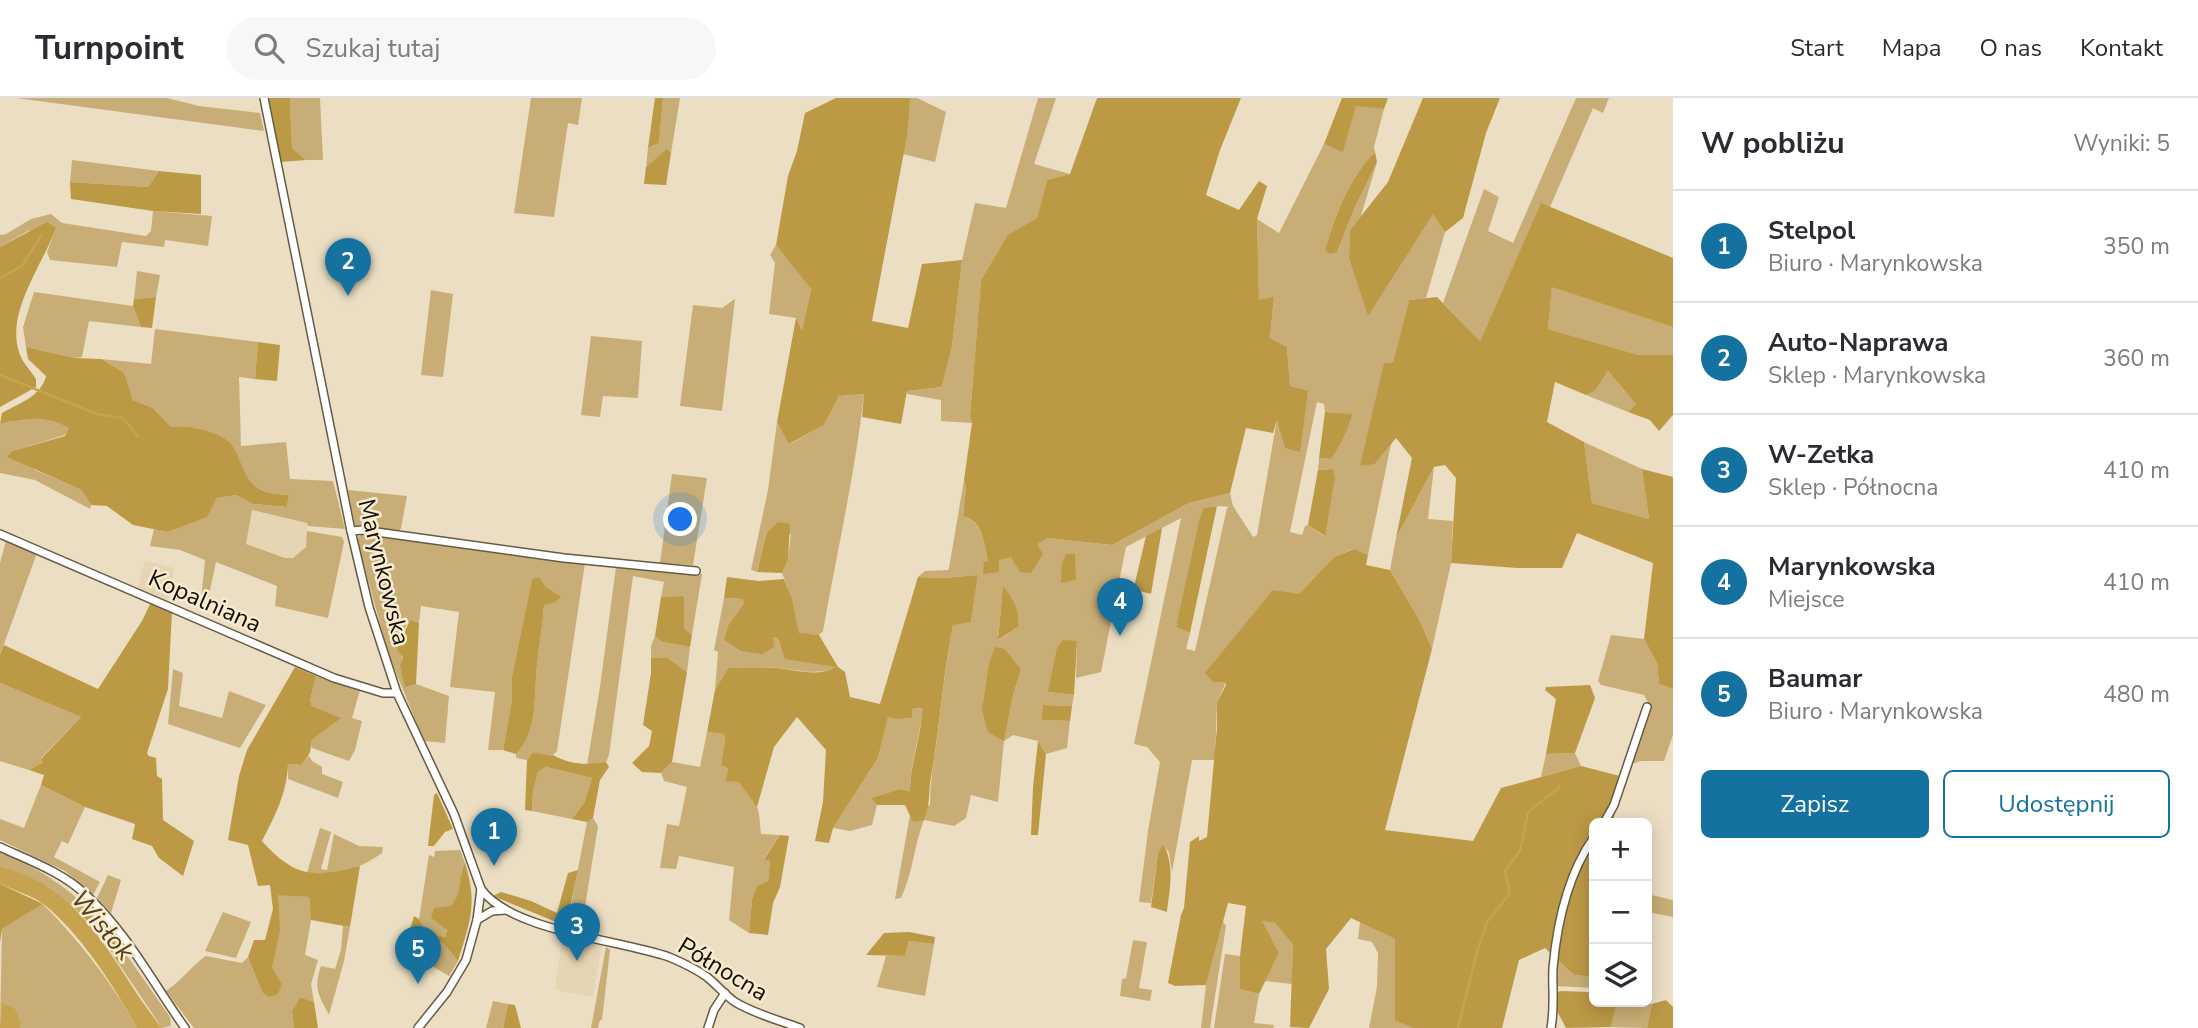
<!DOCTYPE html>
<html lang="pl">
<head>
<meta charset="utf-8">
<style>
	body { margin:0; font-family:"Nunito Sans",sans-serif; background:#f7f7f7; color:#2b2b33 }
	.controls { position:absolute; right:21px; bottom:21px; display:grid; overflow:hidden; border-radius:10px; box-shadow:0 4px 18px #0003 }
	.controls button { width:63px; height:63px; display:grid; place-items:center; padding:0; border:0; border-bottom:2px solid #e1e1e2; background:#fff; color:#2b2b33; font:35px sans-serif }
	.you { position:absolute; left:681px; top:422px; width:24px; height:24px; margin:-18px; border:5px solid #fff; border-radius:50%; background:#1a73e8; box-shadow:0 0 0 10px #1a73e833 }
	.badge { display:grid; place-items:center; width:46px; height:46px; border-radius:50%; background:#1571a0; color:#fff; font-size:23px; font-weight:700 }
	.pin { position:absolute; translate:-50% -58px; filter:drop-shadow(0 2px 4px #0008) }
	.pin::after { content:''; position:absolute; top:37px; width:24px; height:21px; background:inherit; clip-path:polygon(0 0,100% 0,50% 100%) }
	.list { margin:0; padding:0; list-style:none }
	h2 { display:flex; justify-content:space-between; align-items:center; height:91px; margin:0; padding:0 28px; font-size:30px }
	h2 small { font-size:23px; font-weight:400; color:#7c7c81 }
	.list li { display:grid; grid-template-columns:46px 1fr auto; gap:21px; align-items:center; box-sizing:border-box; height:112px; padding:0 28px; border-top:2px solid #e1e1e2 }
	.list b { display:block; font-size:26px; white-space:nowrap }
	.list p { margin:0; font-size:23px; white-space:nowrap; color:#7c7c81 }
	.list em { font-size:23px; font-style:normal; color:#7c7c81 }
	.actions { display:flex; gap:14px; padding:21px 28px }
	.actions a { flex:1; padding:16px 0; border:2px solid #1571a0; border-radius:10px; text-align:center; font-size:24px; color:#1571a0 }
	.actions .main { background:#1571a0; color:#fff }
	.icon { flex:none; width:38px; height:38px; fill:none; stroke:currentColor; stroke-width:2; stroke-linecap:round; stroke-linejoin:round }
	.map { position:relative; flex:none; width:1673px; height:930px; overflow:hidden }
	header { display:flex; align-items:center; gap:42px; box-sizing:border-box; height:98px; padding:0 35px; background:#fff; border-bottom:2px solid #e1e1e2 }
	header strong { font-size:33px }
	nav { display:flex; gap:38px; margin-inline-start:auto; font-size:24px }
	.search { width:490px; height:63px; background:#f7f7f7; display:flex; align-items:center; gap:18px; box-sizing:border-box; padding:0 24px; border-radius:38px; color:#7c7c81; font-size:26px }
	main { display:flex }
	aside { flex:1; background:#fff }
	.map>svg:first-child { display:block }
</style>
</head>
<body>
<header>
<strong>Turnpoint</strong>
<div class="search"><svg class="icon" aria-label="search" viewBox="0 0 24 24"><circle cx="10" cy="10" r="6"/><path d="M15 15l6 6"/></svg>Szukaj tutaj</div>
<nav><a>Start</a><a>Mapa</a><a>O nas</a><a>Kontakt</a></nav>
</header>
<main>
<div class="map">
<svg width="1673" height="930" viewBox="0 0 1673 930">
	<rect width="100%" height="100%" fill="#ebdec3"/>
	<g fill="#e5d5b2">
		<polygon points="251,412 308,425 306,450 293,460 285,460 246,446"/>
		<polygon points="145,462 174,470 170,499 166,502 138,490"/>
		<polygon points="563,837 602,847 593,899 559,893 555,890"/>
	</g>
	<g fill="#c8ae76" fill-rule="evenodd">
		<polygon points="16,0 167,0 199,8 260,15 264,33"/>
		<polygon points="290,0 320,0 323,62 306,62 292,50"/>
		<polygon points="531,0 582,0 578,27 568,25 554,119 514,115"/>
		<polygon points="663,0 680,0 671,55 667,52 646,69 648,50 659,45"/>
		<polygon points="910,0 917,0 946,14 935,64 903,56"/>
		<polygon points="1038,0 1056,0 1034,66 1070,76 1047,82 1037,120 1008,138 981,182 970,318 972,325 941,323 941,302 907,296 907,293 942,289 952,249 962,162 975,105 1006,110"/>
		<polygon points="1576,0 1609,0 1603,15 1593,10 1550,109 1541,106 1480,243 1443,205 1484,91 1499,99 1488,133 1513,145"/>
		<path d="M1356,7L1384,11L1374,49L1375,54C1348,81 1336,117 1325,152L1337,154L1355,109L1377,64L1361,118L1350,132L1349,161L1368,217L1433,115L1445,134L1426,200L1409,202L1393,264L1384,265L1375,366L1391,346L1368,457L1353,451L1334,459L1299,496L1226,584L1217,604L1215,662H1192L1172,774L1169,755L1163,745L1158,755L1151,805L1139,804L1148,733L1160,664L1147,649L1134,646L1181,420L1126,449L1101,574L1076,580L1077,543L1048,594L1074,597L1072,608L1043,607V622L1070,623L1067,650L1046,656L1038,643L1013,637L1004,643L998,704L971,697L966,720L954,728L924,722C914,747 913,775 901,800L895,801L910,717L913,724L930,706C930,683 934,663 937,641C942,602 946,565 953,526L971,524L978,477L943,480L918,479L925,473L948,472L949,470L964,382L966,390L963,418C983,424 984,445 988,463L1011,459L1048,440L1112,447L1189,405L1230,395L1233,408L1253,439L1257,437L1277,321L1308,294L1290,288L1287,249L1270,240L1274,200L1259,203L1257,121L1279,135L1324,46L1343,53ZM1317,304L1324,306L1325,314L1340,315L1351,322L1331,361L1319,360L1318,372L1333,371L1324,438L1308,427L1305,428L1302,437L1290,434ZM1217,408L1230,409L1227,410L1195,553L1186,551L1190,535L1176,529L1205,410ZM1003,489L1018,529L999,542L998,541ZM1005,551L1021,571L1013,597L1004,642Z"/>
		<polygon points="72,62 159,73 148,89 70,84"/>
		<polygon points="153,113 212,118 208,148 165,142 164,149 122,144 117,169 50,162 47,154 56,130 28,133 0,149 0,137 6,136 31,121 51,116 62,125 146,138 151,133"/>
		<polygon points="776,147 811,190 802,234 796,220 769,216 775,165 770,157"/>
		<polygon points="137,173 160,177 156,199 134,201"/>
		<polygon points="1552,188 1673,229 1673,257 1639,257 1548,231"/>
		<polygon points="431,192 453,196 443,279 421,277"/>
		<polygon points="34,194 133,208 141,229 89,223 82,259 75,260 26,249 23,229"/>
		<polygon points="735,201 722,313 680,308 693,207 722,210"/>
		<path d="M155,231L258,244L255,281L239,279L241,348L286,344L290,381L333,383L345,431L308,428L307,425L252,412L246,446L285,460H293L306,449L307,433L342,439L344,444L328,520L275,508L277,488L216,464L208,502H201L205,462L180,452L150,448L154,431L168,434L206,419L217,400L236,397L253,406L287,409L289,397C276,396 262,396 253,386C243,376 239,359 232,347C223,334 186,326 171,329L153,310L133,302L124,276L101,261L151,266Z"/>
		<polygon points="591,238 642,243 638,300 603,298 600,319 581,317"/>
		<polygon points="1608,273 1636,306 1628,314 1586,297 1595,293"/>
		<path d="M864,296C855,376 837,454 823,533L819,537L799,536L792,500L782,475L788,462L791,436L766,435L757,474L751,472L768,392L777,324L790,346L824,327L839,298Z"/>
		<polygon points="27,319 57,323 70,329 65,337 12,353 35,372 83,392 91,407 90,411 35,382 0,375 0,326"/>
		<polygon points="1584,344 1642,371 1649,421 1592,405"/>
		<polygon points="1434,369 1428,421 1453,423 1451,465 1432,551 1420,523 1390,472 1396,440"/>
		<polygon points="672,376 707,380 693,467 660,465"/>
		<polygon points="348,392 407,398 401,430 398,435 355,429"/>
		<path d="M364,436L585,465L557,653L551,659L533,654L527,662L516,660V656C538,635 534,596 537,567C539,547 543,527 544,506L560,499L546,489L539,480L532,481L512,578V602L503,652H488L495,594L450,589L459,514L421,508L419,525L410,522C395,539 404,569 406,590L416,586L449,598L445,645L424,643L388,555L357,441L360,437Z"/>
		<polygon points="6,443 37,455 0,557 0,465"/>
		<polygon points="616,469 702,476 692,537 684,530 682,498 661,499 664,484 633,478 609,657 606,664 587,667 600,589"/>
		<path d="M724,500L742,501L744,505L729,526L778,541L780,548L838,569C817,578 800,572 778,570C762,569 745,570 728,570L715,592L718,554L714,552Z"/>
		<polygon points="1611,537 1644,541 1657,565 1659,586 1673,591 1673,637 1664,663 1641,663 1631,666 1651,610 1644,597 1601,587 1598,583"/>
		<polygon points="655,538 662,544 690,549 687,574 668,560 651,560 651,548"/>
		<polygon points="173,571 183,575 179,608 222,620 229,593 266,607 240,650 168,626"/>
		<polygon points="316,578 360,592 352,620 362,623 355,652 349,663 312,650 310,642 340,620 312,608 310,603"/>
		<polygon points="0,585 81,619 41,660 43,664 29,672 0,663"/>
		<path d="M924,610C919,638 910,666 910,695L900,691L871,700L877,707L872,727L850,733L833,730L878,660L888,618L900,621L912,620V611Z"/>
		<path d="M707,634L724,636L725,642L721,667C735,674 751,694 757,709C760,717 760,728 761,736L780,737L764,760L770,763L768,783L757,788L752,801L749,835L729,822L734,769L679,758L676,771L660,770L667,726L679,728L687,689L664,683L661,675L672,664L700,669Z"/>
		<polygon points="1575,655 1581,668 1541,679 1546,656"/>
		<polygon points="309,658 312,663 322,669 322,676 343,684 338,700 288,681 288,666 301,667"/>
		<polygon points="546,669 592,680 584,705 572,721 532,713 533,693 538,674"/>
		<polygon points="41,687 85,709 68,746 62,743 54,759 100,784 93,797 65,773 0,742 0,721 24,730"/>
		<polygon points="593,720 598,728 584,815 598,819 595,836 567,828 587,724"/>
		<path d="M320,730L331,734L321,771L327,772L334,736L359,748L383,749L382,755C359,772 335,777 307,775Z"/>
		<polygon points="460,752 465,765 462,771 459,800 451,808 445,839 427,835 419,821 429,757 434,759 435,753"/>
		<path d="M0,754C38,770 65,787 94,816H81L49,789L0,768Z"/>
		<polygon points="108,777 121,782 111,815 97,800"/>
		<path d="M278,796L309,799L311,822L305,857L318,862L311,886L314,904L300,899L292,913L294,930H194L166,893C179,885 198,862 206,858L242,865L248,859L262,894L282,886L272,871Z"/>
		<polygon points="1647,796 1673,802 1673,819 1647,814"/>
		<path d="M43,806C80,844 111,883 137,930H0L2,831Z"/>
		<polygon points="223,814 251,824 236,860 205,853"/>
		<polygon points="1261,822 1275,825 1293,847 1292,886 1265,883 1279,855"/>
		<polygon points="1223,824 1226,828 1210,930 1201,930 1206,887"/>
		<polygon points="1360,824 1395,841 1395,923 1413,930 1369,930 1377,889 1378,855 1372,844 1358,841"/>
		<path d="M343,828L350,829L344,863L329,917C319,897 313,891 321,868L335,871L341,852Z"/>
		<polygon points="114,839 170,919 171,928 162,930 119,866 121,860"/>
		<polygon points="425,840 443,845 458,863 449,878 416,859 420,846"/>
		<polygon points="1133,842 1147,844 1139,890 1152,892 1150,903 1120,898 1122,881 1126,880"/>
		<polygon points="909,843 934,846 925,898 877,889 886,858 905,858"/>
		<polygon points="606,849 610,852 602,922 600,922 598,930 591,930"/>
		<polygon points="1225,856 1240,858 1240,891 1259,896 1254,925 1274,927 1273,930 1214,930"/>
		<polygon points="1557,861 1574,877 1594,879 1594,890 1556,888"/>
		<polygon points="493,903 508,906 503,930 486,930"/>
		<polygon points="1617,904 1652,906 1647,930 1611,929"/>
	</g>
	<g fill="#bc9945">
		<polygon points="269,0 290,0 292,50 306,62 281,64"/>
		<polygon points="655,0 663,0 659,45 648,50"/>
		<polygon points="836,0 910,0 907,38 872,223 908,230 922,166 962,162 952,249 942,289 907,293 901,326 862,319 864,296 839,298 824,327 789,346 777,324 796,220 802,233 811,191 776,147 788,78 797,53 805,15"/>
		<path d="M1097,0H1241L1220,52L1206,97L1239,112L1259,83L1267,88L1257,121L1259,202L1274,199L1270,240L1287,249L1290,288L1308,293L1300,354L1285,350L1277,322L1273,335L1246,330L1230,395L1189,405L1112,447L1048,440L1037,446L1043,456L1031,475L1020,474L1011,459L999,462V474L983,476L984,464L988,463C984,445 983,423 963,418L966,390L964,382L972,325L970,318L981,182L1008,137L1037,120L1047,82L1070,76Z"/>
		<polygon points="1342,0 1388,0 1384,11 1356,8 1343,54 1324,46"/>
		<polygon points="1423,0 1500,0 1486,35 1463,120 1445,134 1433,116 1368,218 1349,161 1350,132 1388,84"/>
		<polygon points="667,51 671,55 666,87 644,86 646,69"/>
		<path d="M1375,54L1377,64L1355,109L1337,154L1330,156L1325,152C1336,117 1348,81 1375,54Z"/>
		<polygon points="159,73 201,77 201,116 153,113 71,101 70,84 148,89"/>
		<polygon points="1541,105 1673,160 1673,229 1552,189 1548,231 1639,257 1673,257 1673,317 1659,333 1650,322 1628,314 1636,306 1608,273 1595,293 1586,297 1555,284 1547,324 1584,344 1592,405 1649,421 1642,371 1673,379 1673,591 1659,586 1657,565 1644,541 1653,465 1577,435 1562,470 1517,470 1451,465 1456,380 1445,367 1434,369 1396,440 1412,360 1396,340 1375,366 1360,368 1384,265 1393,264 1409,202 1437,199 1480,243"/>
		<path d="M47,124L56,130C42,169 0,221 23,263C27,269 32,275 36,281V289L0,309V149Z"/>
		<polygon points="156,199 152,230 141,229 133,208 134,201"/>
		<polygon points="258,244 280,247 277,283 255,281"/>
		<path d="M26,249L75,260L101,261L124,275L133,302L153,310L171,329C186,326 223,334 232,347C240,359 243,376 253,386C262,396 276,396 289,397L287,409L253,406L236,397L217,400L207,419L168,434L133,427L107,408L91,407L82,392L7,359L12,353L65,338L69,330C47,317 24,320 0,326L2,315C19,305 41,299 46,278L28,261Z"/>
		<path d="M1325,314L1352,316C1350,328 1338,351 1331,361L1319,360Z"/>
		<polygon points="1333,371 1335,379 1325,438 1308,427 1318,372"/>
		<polygon points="1217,408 1190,535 1176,529 1200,419 1204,410"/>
		<polygon points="778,424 790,426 788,462 782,475 757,474 766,436"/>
		<polygon points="1162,430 1151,496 1136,492 1134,489 1146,438"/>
		<polygon points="1354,451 1368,457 1366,467 1390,472 1420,523 1432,551 1385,732 1473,743 1501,690 1581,668 1620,678 1613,725 1594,725 1594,879 1574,877 1545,850 1519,862 1502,930 1413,930 1395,923 1395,841 1351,820 1326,851 1329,891 1309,930 1290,929 1293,847 1275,825 1262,823 1279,855 1259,896 1240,891 1240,858 1246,808 1228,805 1206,887 1175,888 1168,885 1181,817 1184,810 1190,744 1199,738 1199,743 1207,739 1217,630 1217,604 1226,587 1225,584 1213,584 1205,575 1273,492 1299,496 1334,459"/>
		<polygon points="1066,456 1075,456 1076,482 1061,485 1062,466"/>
		<path d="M978,477L971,524L953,527C943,577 940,628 931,679C928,696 931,704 924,722L913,724L905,707H877L871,700L900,691L910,694C910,666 921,638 923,610L912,611V620L900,621L888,619L878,660L833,730L829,745L815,743L823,704L826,652L797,619L774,649L757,709L739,684L726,683L728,671L721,667L725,642L724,636L707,634L715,592L728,570C744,570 759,569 774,570C796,571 816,580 836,569L785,561L778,541L773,539L774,549L762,556L741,553L724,542L729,526L744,505L742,501L724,500L727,479L759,483L784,481L792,500L799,535L819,537L838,569L845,574L850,599L880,606L918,479L943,480Z"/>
		<path d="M539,479L546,489L561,499L554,505L544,507C543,527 539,547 537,567C534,596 538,635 516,656L503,652L512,602V578L532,481Z"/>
		<path d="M1003,488C1013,500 1020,513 1018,529L998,542Z"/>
		<polygon points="682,498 684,500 684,530 692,537 690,549 662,544 655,538 661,499"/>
		<polygon points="151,504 172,513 168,591 147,655 149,658 156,660 157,678 162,681 163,722 194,743 183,778 159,760 152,748 132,741 135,726 85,709 41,687 44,677 29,672 43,664 41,661 81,619 0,585 0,557 4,547 98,591 142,523"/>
		<polygon points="410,522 419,525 416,586 405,590 400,568 403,559 397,551"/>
		<polygon points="1063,542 1077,543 1074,597 1048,594 1057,550"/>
		<polygon points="995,549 1005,551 1021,571 1013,597 1004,643 988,634 982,612 989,566"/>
		<polygon points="651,560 668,560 687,574 672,664 661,675 642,674 632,665 649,648 652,633 643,627 651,575"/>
		<path d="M295,569L316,578L310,603L312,608L341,620L311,642C312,653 309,658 301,667L288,666C287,695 275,718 262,743C295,780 315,780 360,768L350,829L311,822L309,799L278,797L280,832L272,870L282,886L278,896L269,899L262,894L248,859L254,842H265L273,811L270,787L258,788L248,747L228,742L239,678L247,652Z"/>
		<polygon points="1590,587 1595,600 1575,655 1546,656 1556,601 1545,592 1546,589"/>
		<polygon points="1043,607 1072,608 1070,623 1042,622"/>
		<polygon points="1038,643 1046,656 1038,737 1031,737 1033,689"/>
		<path d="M533,654L551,658L553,657C570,667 587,667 606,664L609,669L600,682L593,720L587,724L572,721L584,705L592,680L546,669L538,674L533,693L532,713L525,712L527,662Z"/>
		<polygon points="437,695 453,731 445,734 434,748 428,748 434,697"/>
		<polygon points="780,737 789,738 780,789 773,805 768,837 749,835 752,801 757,788 768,783 770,763 764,761"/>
		<path d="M1163,745C1175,768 1170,789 1167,814L1151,809L1158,755Z"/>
		<path d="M465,765C478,806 470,824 458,863L443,845L425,840L420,846L411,843L408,838L414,818L419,821L427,835L445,839L447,832L431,820L434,810L451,808C464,794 457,780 465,765Z"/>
		<polygon points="578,772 566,828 493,798 501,794 531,803 557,815 568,775"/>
		<polygon points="0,786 43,806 2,831 0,844"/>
		<path d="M81,816C109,816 112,838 121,860L119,866L103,841Z"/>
		<polygon points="909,834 935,839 934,846 909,843 905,858 866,857 884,835"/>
		<polygon points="1562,893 1590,894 1594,895 1594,904 1617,904 1611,929 1566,930 1557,913 1556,894"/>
		<polygon points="300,899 314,904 318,930 294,930 292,913"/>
		<polygon points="1666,902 1673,909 1673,930 1647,930 1652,906"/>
		<polygon points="508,906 515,907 521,930 503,930"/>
	</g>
	<g fill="#c7a34f">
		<path d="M0,768C17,774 35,780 50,790C103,828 122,881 162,930H137C114,888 82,838 45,807C33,798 14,792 0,786Z"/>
		<polygon points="2,905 15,911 20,923 20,930 0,930"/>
	</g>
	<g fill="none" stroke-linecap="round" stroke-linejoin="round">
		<g stroke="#c7a34f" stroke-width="2.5">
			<polyline points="0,180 22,168 41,138"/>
			<polyline points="0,277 97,316 123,320 138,338"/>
			<polyline points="1458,930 1477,854 1487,824 1510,795 1505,773 1520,753 1528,714 1560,689"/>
		</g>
		<g stroke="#665b43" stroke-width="10">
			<g id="minor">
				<polyline points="264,0 351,433 369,509 397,595 454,716 481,791 477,822 466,862 447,894 418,930"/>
				<polyline points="351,433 362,432 564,460 696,473"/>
				<polyline points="0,436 334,580 383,595 397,595"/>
				<polyline points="1604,725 1614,707 1647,609"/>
				<path d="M0,749C28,762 62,774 85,796C126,833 153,885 185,930"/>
				<path d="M481,791C511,833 620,842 669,859C681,864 696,871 707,879C717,887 725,897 735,904C755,916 778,922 800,930"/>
				<polyline points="477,822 492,813 505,812"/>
				<polyline points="708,930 714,912 725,895"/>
				<path d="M1551,930C1555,909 1552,890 1553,870C1557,825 1568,776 1594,739"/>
			</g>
		</g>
		<use href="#minor" stroke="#fff" stroke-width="7"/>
	</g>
	<g text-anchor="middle" stroke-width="5" stroke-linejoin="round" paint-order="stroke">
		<g font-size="24" fill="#110c04" stroke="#f8ebd0">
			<text transform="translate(384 474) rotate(76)" y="8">Marynkowska</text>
			<text transform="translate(205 503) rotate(24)" y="8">Kopalniana</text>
			<text transform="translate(723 871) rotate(31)" y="8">Północna</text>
		</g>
		<g font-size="26" font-style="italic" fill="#50401c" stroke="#f8ebd0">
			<text transform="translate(103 827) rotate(50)" y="9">Wisłok</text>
		</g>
	</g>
</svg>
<div class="controls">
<button>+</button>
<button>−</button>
<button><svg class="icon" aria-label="layers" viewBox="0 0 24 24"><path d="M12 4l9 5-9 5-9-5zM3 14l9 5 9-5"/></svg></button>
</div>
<div class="you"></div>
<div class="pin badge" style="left:494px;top:768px">1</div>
<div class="pin badge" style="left:348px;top:198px">2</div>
<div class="pin badge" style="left:577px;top:863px">3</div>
<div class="pin badge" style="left:1120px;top:538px">4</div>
<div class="pin badge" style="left:418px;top:886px">5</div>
</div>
<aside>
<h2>W pobliżu<small>Wyniki: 5</small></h2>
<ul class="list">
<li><span class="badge">1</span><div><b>Stelpol</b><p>Biuro · Marynkowska</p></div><em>350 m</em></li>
<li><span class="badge">2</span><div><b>Auto-Naprawa</b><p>Sklep · Marynkowska</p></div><em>360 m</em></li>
<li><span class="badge">3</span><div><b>W-Zetka</b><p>Sklep · Północna</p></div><em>410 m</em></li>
<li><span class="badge">4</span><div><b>Marynkowska</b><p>Miejsce</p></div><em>410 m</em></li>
<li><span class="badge">5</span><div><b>Baumar</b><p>Biuro · Marynkowska</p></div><em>480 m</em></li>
</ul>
<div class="actions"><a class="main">Zapisz</a><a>Udostępnij</a></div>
</aside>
</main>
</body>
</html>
